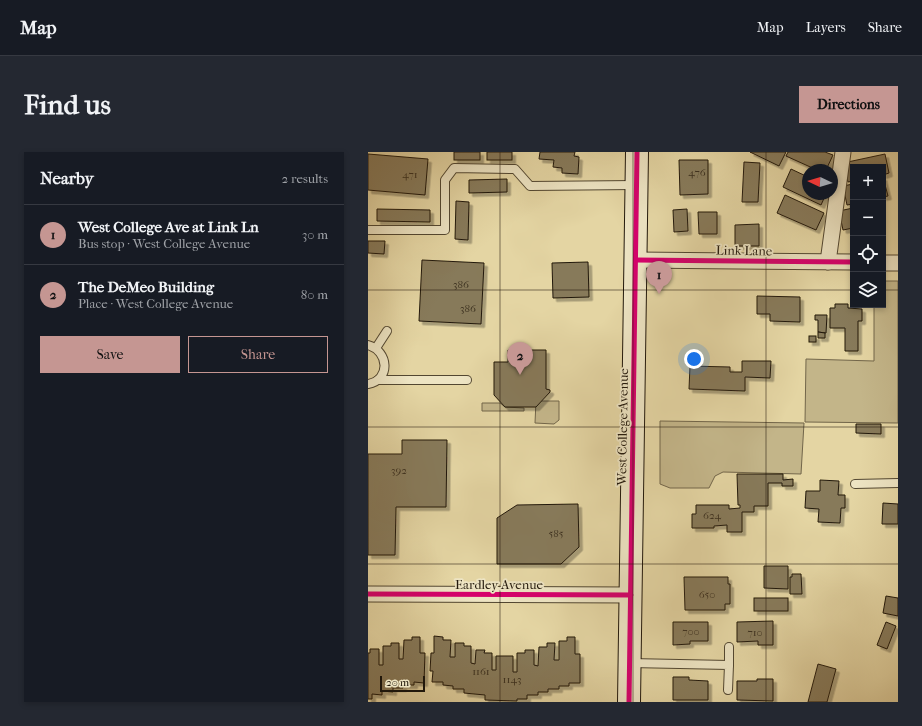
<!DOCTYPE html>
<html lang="en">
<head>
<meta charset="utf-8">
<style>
	body { margin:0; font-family:"IM FELL French Canon",serif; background:#242831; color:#f1f3f6 }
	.controls { position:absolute; right:12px; top:12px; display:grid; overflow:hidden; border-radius:0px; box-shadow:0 2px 6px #0003 }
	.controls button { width:36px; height:36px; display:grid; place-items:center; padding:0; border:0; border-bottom:1px solid #363941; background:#171b24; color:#f1f3f6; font:20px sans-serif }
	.compass { position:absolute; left:434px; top:12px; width:36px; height:36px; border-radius:50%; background:#171b24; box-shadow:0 2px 6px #0003; rotate:274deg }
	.scale { position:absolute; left:12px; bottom:10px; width:45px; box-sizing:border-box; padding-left:4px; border:2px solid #22180b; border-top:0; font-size:11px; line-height:14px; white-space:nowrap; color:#22180b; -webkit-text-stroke:3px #ede4c3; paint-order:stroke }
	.you { position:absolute; left:326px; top:207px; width:14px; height:14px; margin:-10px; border:3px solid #fff; border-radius:50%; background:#1a73e8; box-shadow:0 0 0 6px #1a73e833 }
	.badge { display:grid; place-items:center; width:26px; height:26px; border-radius:50%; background:#c59692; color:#111; font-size:13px; font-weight:700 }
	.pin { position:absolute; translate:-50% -33px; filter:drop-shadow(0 1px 2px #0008) }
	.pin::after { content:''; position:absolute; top:21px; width:14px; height:12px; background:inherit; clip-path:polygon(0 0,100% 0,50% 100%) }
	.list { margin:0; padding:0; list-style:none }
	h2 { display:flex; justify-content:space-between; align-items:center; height:52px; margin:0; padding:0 16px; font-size:17px }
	h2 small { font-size:13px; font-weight:400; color:#9ea1a6 }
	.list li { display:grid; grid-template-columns:26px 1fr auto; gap:12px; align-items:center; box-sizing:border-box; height:60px; padding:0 16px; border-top:1px solid #363941 }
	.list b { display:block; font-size:15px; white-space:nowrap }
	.list p { margin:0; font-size:13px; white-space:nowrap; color:#9ea1a6 }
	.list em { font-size:13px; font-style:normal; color:#9ea1a6 }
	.actions { display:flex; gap:8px; padding:12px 16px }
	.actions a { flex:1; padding:9px 0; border:1px solid #c59692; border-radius:0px; text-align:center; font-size:14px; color:#c59692 }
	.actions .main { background:#c59692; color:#111 }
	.icon { flex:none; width:22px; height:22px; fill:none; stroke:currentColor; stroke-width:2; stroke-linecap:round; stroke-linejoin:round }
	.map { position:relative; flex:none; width:530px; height:550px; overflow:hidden; border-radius:0px }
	header { display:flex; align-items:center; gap:24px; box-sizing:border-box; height:56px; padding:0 20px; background:#171b24; border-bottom:1px solid #363941 }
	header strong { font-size:19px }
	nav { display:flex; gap:22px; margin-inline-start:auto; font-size:14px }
	.intro { display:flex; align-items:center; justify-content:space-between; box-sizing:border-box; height:96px; padding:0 24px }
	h1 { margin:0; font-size:28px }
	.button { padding:10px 18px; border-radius:0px; background:#c59692; color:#111; font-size:14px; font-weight:700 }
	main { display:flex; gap:24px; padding:0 24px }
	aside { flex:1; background:#171b24; border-radius:0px; box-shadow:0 2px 6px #0003 }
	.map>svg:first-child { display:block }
</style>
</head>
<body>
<header>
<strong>Map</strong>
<nav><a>Map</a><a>Layers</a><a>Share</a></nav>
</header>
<div class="intro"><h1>Find us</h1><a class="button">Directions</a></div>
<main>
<aside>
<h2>Nearby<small>2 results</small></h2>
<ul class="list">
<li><span class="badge">1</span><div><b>West College Ave at Link Ln</b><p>Bus stop · West College Avenue</p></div><em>30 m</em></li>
<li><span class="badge">2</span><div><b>The DeMeo Building</b><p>Place · West College Avenue</p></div><em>80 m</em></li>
</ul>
<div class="actions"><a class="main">Save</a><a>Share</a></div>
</aside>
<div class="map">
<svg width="530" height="550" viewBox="0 0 530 550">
	<defs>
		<filter id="shadow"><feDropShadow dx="3.5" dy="3.5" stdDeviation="0" flood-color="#0004"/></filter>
	</defs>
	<rect width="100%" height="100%" fill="#e4d5a3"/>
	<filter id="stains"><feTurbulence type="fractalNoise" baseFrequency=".005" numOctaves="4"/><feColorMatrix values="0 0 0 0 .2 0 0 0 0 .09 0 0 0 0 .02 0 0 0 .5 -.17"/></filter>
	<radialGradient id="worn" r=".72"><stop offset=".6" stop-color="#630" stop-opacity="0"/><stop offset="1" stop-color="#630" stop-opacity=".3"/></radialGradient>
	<g fill="#c3b589" stroke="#72664a">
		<polygon points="515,129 530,129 530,271 437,270 438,207 506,209 506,153 515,153"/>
		<polygon points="168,249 191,249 191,268 186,272 167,271"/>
		<polygon points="114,251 132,251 137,255 156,256 156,259 114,259"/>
		<polygon points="292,269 436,271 433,322 355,320 347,324 341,336 302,336 292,332"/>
	</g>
	<g fill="#877a5a" stroke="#22180b" filter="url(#shadow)">
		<rect x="86" y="0" width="26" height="8"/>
		<rect x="119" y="0" width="25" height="8"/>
		<polygon points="172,0 207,0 206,4 211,5 210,22 194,21 194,16 185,15 186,8 171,7"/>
		<polygon points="382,0 418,0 411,14"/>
		<polygon points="420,0 457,0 465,3 458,18 449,18 418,4"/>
		<polygon points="0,2 60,7 57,43 0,38"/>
		<polygon points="517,2 521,21 515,23 515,15 485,15 485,29 480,30 475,11"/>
		<polygon points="311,8 340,8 340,42 312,43"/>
		<polygon points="376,10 392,11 390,50 374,50"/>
		<polygon points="423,17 440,25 440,42 458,42 453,53 415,35"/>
		<polygon points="515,25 520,44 515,45"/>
		<polygon points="139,27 139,40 101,41 101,28"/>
		<polygon points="485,32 485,52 479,53 475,34"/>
		<polygon points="417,43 456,61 448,78 409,61"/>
		<polygon points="88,49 101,50 100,88 87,87"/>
		<polygon points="485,56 485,76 475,78 471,59"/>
		<polygon points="9,57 62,58 62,70 9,69"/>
		<polygon points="319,57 320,79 306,80 305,58"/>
		<polygon points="330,60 349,60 349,82 331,82"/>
		<polygon points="391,72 391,94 367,94 367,73"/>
		<polygon points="0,89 17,89 16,102 0,101"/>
		<polygon points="54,108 116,111 113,172 51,169"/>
		<polygon points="220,110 221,145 185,146 184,111"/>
		<polygon points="389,144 432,145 432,170 402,169 402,162 389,162"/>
		<polygon points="467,152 480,152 480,156 494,157 494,169 490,169 490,199 477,199 477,176 462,176 462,156 467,156"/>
		<polygon points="447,163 459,163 458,181 450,180 450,168 447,168"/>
		<polygon points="450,180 457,181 457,186 450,186"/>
		<rect x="441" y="184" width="7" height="6"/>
		<polygon points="140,198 178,198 178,237 182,238 182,240 168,255 137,255 126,243 126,210 140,210"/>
		<polygon points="374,209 403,209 402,226 377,225 377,239 321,237 322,214 362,215 362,220 374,220"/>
		<polygon points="488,272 513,272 513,282 488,281"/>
		<polygon points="34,288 79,288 78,355 28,355 27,403 0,403 0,302 34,302"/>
		<polygon points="369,322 415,322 415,328 425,327 425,334 414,334 414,331 400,331 400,354 386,354 386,360 374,360 374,380 359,380 359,373 346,374 346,376 324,376 324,362 328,362 328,353 361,353 361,357 372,356 372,353 370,353"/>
		<polygon points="452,328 471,329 470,343 477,343 477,356 473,356 472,371 450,370 451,357 437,356 438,339 452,339"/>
		<polygon points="515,351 530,352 530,372 514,372"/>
		<polygon points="210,352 211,395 193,412 129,412 129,366 149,353"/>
		<polygon points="396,414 420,414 420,437 396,436"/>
		<polygon points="424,422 433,422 434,442 422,442 422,425 424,425"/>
		<polygon points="316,425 360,425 360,432 362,432 362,452 357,452 357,458 317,458"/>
		<polygon points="518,444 530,446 530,464 515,461"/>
		<rect x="386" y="446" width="34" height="13"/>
		<polygon points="405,469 405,493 390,493 390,489 369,490 369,470"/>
		<polygon points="305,470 340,470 340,489 322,489 322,492 305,493"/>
		<polygon points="518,470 528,474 519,497 509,493"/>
		<polygon points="66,484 75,485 75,488 83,488 82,505 87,505 87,491 96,491 96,494 103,494 103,511 107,512 108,498 117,498 116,501 124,501 124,518 128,518 128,504 145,504 145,520 149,520 149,501 157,501 157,498 166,498 166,513 170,514 171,495 179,495 179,491 187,491 186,508 191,508 191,489 199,489 199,485 207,485 207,502 212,502 212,531 201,531 201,534 191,534 191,537 180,537 180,540 170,540 170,543 159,543 159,547 149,547 149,549 117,548 117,543 96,541 96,537 85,537 85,534 75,533 75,530 64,530 65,519 62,519 63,501 66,501"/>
		<polygon points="44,485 52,485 52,501 57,501 56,531 46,530 46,533 35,533 35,536 25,536 25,540 14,539 14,543 4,542 4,547 0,547 0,501 2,501 2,497 11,497 11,513 15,513 15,494 23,494 23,491 31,491 31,507 35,507 36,488 44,488"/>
		<polygon points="450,512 468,517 459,550 440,550"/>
		<polygon points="305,525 321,525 321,528 340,529 340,548 305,548"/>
		<polygon points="389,527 405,527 405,549 369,548 369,529 389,529"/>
	</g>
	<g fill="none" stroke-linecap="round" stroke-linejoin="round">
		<g stroke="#524731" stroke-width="10">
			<g id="service">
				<polyline points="0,78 77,78 77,28 86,16 147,17 162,34 267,33"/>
				<path d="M0,193C21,199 23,228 0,232"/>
				<polyline points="8,196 19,179"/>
				<polyline points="10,228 99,228"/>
				<polyline points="487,332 530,331"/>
				<polyline points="262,511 361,513 360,538"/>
				<polyline points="361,513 361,495"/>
			</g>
		</g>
		<g stroke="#524731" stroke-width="17">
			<g id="minor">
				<polyline points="268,108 485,110"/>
				<polyline points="460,110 475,0"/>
				<polyline points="515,111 530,111"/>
				<polyline points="0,442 263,443"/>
			</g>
		</g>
		<g stroke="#22180b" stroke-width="24">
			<polyline id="secondary" points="261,550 269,0"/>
		</g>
		<use href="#service" stroke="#ede4c3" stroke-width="8"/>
		<use href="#minor" stroke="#ede4c3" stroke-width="15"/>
		<use href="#secondary" stroke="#ede4c3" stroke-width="22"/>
		<g stroke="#ede4c3" stroke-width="8">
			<g id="cycleway">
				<polyline points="268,108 485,110"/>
				<polyline points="0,442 263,443"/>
				<polyline points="261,550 269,0"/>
			</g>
		</g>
		<use href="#cycleway" stroke="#d6006c" stroke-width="5"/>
	</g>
	<path fill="none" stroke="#22180b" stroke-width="1" stroke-opacity="0.55" d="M132,0V550M265,0V550M398,0V550M0,138H485M515,138H530M0,275H530M0,412H530"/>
	<g text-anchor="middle" stroke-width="3.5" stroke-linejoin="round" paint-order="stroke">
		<g font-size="11" fill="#3b301f">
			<text x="329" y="24">476</text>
			<text x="42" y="26">471</text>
			<text x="93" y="136">386</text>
			<text x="100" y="160">386</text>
			<text x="31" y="322">392</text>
			<text x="344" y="367">624</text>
			<text x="188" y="385">585</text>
			<text x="339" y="446">650</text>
			<text x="323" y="483">700</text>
			<text x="387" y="484">710</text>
			<text x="113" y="523">1161</text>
			<text x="144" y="531">1143</text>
		</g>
		<g font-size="13" fill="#22180b" stroke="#ede4c3">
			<text transform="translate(376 98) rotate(1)" y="5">Link Lane</text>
			<text transform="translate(254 275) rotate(-89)" y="5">West College Avenue</text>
			<text x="131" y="437">Eardley Avenue</text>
		</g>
	</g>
	<rect width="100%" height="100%" filter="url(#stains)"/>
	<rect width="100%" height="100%" fill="url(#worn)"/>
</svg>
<div class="controls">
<button>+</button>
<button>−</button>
<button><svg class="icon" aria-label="locate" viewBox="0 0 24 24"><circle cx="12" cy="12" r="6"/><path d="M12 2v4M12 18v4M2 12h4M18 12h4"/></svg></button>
<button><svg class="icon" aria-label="layers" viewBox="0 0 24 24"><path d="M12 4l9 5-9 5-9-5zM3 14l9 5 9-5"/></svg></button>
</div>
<svg class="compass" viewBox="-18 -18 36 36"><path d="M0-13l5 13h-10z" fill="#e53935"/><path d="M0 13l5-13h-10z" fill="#9ea1a6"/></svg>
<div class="scale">20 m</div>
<div class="you"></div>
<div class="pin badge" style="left:291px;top:142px">1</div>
<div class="pin badge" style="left:152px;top:223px">2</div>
</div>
</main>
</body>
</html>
